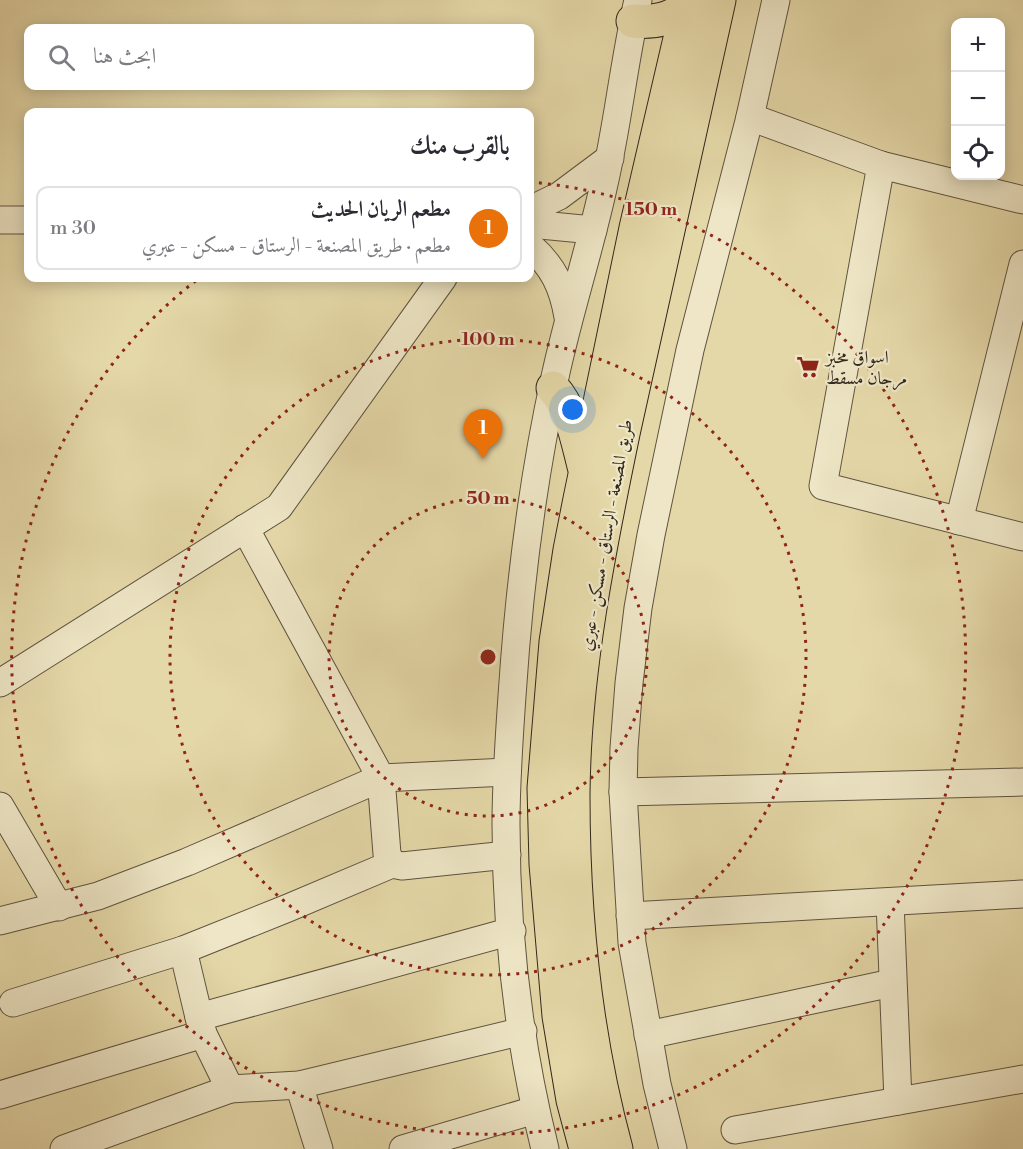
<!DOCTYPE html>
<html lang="ar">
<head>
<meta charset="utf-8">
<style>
	body { margin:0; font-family:"Libre Bodoni",Amiri,serif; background:#f2f2f3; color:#2b2b33; direction:rtl }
	.controls { position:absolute; right:18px; top:18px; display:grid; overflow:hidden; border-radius:12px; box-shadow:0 3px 15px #0003 }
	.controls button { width:54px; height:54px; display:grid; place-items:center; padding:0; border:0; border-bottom:2px solid #e1e1e2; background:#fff; color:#2b2b33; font:30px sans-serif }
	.you { position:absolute; left:573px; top:410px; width:21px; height:21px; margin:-15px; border:4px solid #fff; border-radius:50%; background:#1a73e8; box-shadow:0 0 0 9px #1a73e833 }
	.badge { display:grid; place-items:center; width:39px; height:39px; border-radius:50%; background:#8f2418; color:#fff; font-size:20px; font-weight:700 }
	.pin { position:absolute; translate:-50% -50px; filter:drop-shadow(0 2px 3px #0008) }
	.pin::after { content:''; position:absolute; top:32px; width:21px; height:18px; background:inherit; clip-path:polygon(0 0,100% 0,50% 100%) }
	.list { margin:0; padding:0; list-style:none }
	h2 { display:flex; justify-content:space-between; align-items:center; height:78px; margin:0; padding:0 24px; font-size:26px }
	h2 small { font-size:20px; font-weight:400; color:#7c7c81 }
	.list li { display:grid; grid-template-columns:39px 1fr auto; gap:18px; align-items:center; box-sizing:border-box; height:84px; margin:0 12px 12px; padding:0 12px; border:2px solid #e1e1e2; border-radius:12px }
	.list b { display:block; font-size:22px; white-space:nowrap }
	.list p { margin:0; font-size:20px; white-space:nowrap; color:#7c7c81 }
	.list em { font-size:20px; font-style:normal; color:#7c7c81 }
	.icon { flex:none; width:33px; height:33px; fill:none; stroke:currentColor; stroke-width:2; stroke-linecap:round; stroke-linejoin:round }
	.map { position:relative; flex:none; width:1023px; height:1149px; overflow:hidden; direction:ltr }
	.search { position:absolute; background:#fff; box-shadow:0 3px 15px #0003; left:24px; top:24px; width:510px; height:66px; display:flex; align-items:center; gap:15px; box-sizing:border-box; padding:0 21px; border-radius:12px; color:#7c7c81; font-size:22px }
	.panel { position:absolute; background:#fff; box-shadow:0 3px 15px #0003; left:24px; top:108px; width:510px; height:174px; border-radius:12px; direction:rtl }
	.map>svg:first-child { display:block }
</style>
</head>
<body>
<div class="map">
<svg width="1023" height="1149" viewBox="0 0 1023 1149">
	<rect width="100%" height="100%" fill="#e5d8a8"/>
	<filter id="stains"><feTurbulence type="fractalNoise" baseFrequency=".00333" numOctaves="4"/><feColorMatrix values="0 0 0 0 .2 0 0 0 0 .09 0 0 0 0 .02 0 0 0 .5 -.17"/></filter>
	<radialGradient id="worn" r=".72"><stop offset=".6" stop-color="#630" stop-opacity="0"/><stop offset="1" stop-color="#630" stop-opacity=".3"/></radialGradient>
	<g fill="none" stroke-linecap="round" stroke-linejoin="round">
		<g stroke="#5e533f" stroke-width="29">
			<g id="minor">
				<polyline points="750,117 881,165 1023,200"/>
				<polyline points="881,165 823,486 1023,537"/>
				<polyline points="530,210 559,196 610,158"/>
				<polyline points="0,220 28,220"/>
				<polyline points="530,224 593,230"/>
				<path d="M530,246C553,266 563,287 568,317"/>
				<polyline points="959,521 1023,264"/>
				<polyline points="245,528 381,778 387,854 392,864 402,866 507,855"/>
				<polyline points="0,683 279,507 443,278"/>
				<polyline points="623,792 1023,782"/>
				<polyline points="0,806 59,907"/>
				<polyline points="890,902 898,1101"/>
				<polyline points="630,916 1023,894"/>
				<polyline points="0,921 98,896 187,862 381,778 507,772"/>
				<polyline points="183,950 203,1034 230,1089 299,1085 523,1031"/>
				<polyline points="13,1003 183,950 288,908 392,864"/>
				<polyline points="199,1017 512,931"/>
				<polyline points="648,1035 892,983"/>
				<polyline points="299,1085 319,1149"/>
				<polyline points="0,1095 203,1034"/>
				<polyline points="735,1130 1023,1079"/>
				<polyline points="64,1149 230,1089"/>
				<polyline points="403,1149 535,1110"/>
				<path d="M545,1149C519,1044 506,932 506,824C506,781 509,739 512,696C519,589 532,482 555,377C569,312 590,249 604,184C618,123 624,61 638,0"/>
				<polyline points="673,1149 657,1084 632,943 623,792 624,748 629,683 638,608 651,535 690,350 750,117 776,0"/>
			</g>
		</g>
		<g stroke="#31271c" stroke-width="35">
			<g id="highway">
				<path d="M633,21C655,23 670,19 687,7"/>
				<path d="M553,388C572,409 577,439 584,466"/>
				<polyline points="586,1149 573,1100 559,1016 546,864 544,788 556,642 570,550 580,499 636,228 689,0"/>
				<path d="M616,1149C585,1035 573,912 573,795C574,672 599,549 624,429C655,286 687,143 719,0"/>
			</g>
		</g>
		<use href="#minor" stroke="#eee6c6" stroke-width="27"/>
		<use href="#highway" stroke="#e5d8a8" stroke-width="33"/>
	</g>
	<g fill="none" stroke="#8f2418" stroke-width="3" stroke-dasharray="3 6">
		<circle cx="488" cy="657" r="159"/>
		<circle cx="488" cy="657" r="318"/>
		<path d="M530 182A477 477 0 1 1 198 279"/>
	</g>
	<defs>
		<g id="supermarket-bare" transform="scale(1.8)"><path d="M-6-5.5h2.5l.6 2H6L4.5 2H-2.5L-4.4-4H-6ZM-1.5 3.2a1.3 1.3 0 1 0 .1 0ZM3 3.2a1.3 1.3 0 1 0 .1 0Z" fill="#8f2418" stroke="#eee6c6" stroke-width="2.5" paint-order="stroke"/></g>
	</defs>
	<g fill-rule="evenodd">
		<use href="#supermarket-bare" x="808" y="367"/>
	</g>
	<g text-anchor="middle" stroke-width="4.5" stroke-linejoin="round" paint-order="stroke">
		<g font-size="18" fill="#31271c" stroke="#eee6c6" text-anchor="start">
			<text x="826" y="363">اسواق مخبز<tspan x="826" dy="21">مرجان مسقط</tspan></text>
		</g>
		<g font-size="18" fill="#31271c" stroke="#eee6c6">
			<text transform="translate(606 535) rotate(-80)" y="6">طريق المصنعة - الرستاق - مسكن - عبري</text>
		</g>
	</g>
	<circle cx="488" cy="657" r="9" fill="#8f2418" stroke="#eee6c6" stroke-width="3"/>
	<g font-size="18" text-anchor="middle" font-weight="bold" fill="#8f2418" stroke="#eee6c6" stroke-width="4.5" stroke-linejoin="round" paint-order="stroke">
		<text x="651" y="215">150 m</text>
		<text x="488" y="345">100 m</text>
		<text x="488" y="504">50 m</text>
	</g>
	<rect width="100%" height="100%" filter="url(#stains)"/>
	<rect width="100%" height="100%" fill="url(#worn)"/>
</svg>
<div class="controls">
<button>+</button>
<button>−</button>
<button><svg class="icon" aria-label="locate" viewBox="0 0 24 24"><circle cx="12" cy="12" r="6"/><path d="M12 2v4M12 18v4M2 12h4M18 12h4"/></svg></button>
</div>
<div class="you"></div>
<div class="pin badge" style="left:483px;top:459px;background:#e8710a">1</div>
<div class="search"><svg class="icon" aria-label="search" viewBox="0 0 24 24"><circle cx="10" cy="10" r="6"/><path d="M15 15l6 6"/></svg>ابحث هنا</div>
<section class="panel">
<h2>بالقرب منك<small></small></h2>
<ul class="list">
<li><span class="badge" style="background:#e8710a">1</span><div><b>مطعم الريان الحديث</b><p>مطعم · طريق المصنعة - الرستاق - مسكن - عبري</p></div><em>30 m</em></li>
</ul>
</section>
</div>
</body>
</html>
